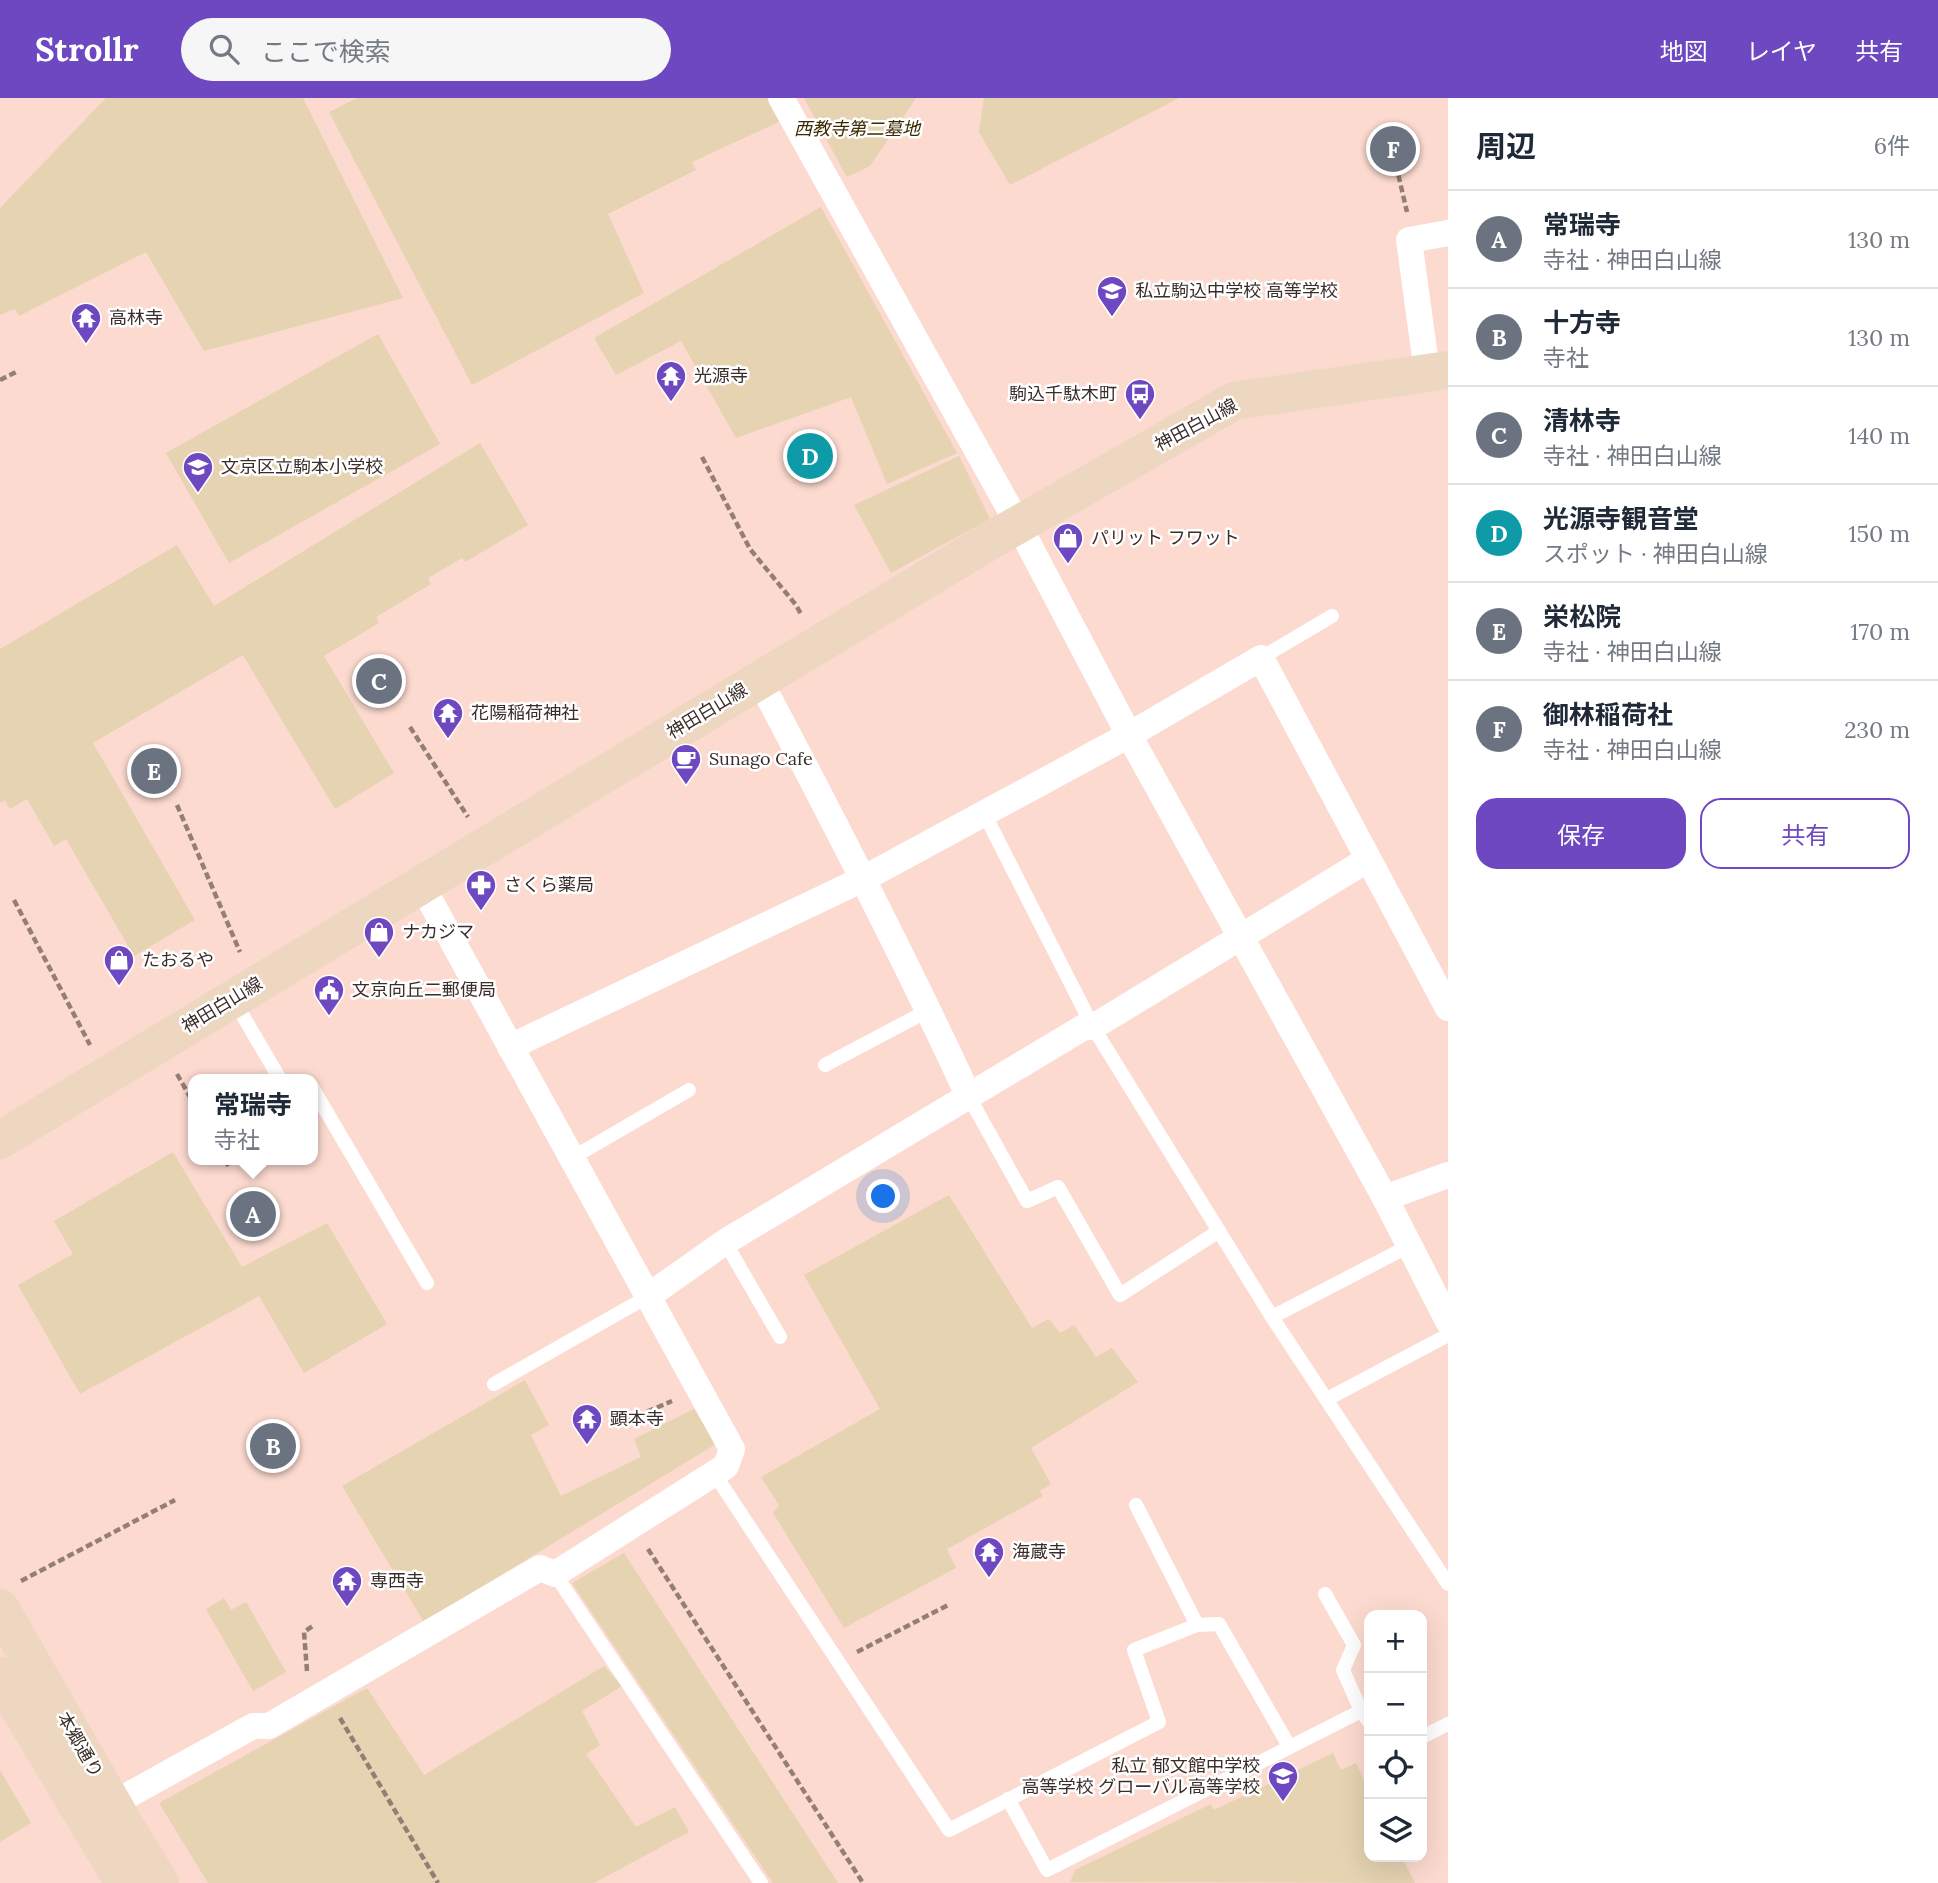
<!DOCTYPE html>
<html lang="ja">
<head>
<meta charset="utf-8">
<style>
	body { margin:0; font-family:Lora,"Noto Sans JP",serif; background:#f6f6f7; color:#1f2937 }
	.controls { position:absolute; right:21px; bottom:21px; display:grid; overflow:hidden; border-radius:14px; box-shadow:0 7px 28px #0002 }
	.controls button { width:63px; height:63px; display:grid; place-items:center; padding:0; border:0; border-bottom:2px solid #e0e1e3; background:#fff; color:#1f2937; font:35px sans-serif }
	.you { position:absolute; left:884px; top:1099px; width:24px; height:24px; margin:-18px; border:5px solid #fff; border-radius:50%; background:#1a73e8; box-shadow:0 0 0 10px #1a73e833 }
	.badge { display:grid; place-items:center; width:46px; height:46px; border-radius:50%; background:#6e48c0; color:#fff; font-size:23px; font-weight:700 }
	.pin { position:absolute; translate:-50% -50%; border:4px solid #fff; box-shadow:0 2px 7px #0006 }
	.popup { position:absolute; left:188px; top:976px; width:130px; height:91px; box-sizing:border-box; display:grid; place-content:center; border-radius:14px; background:#fff; filter:drop-shadow(0 2px 5px #0005); font-size:23px; white-space:nowrap; color:#747a83 }
	.popup b { font-size:26px; color:#1f2937 }
	.popup::after { content:''; position:absolute; left:50%; top:100%; margin-left:-14px; border:14px solid transparent; border-top-color:#fff }
	.list { margin:0; padding:0; list-style:none }
	h2 { display:flex; justify-content:space-between; align-items:center; height:91px; margin:0; padding:0 28px; font-size:30px }
	h2 small { font-size:23px; font-weight:400; color:#747a83 }
	.list li { display:grid; grid-template-columns:46px 1fr auto; gap:21px; align-items:center; box-sizing:border-box; height:98px; padding:0 28px; border-top:2px solid #e0e1e3 }
	.list b { display:block; font-size:26px; white-space:nowrap }
	.list p { margin:0; font-size:23px; white-space:nowrap; color:#747a83 }
	.list em { font-size:23px; font-style:normal; color:#747a83 }
	.actions { display:flex; gap:14px; padding:21px 28px }
	.actions a { flex:1; padding:16px 0; border:2px solid #6e48c0; border-radius:21px; text-align:center; font-size:24px; color:#6e48c0 }
	.actions .main { background:#6e48c0; color:#fff }
	.icon { flex:none; width:38px; height:38px; fill:none; stroke:currentColor; stroke-width:2; stroke-linecap:round; stroke-linejoin:round }
	.map { position:relative; flex:none; width:1448px; height:1785px; overflow:hidden }
	header { display:flex; align-items:center; gap:42px; box-sizing:border-box; height:98px; padding:0 35px; background:#6e48c0; color:#fff }
	header strong { font-size:33px }
	nav { display:flex; gap:38px; margin-inline-start:auto; font-size:24px }
	.search { width:490px; height:63px; background:#f6f6f7; display:flex; align-items:center; gap:18px; box-sizing:border-box; padding:0 24px; border-radius:38px; color:#747a83; font-size:26px }
	main { display:flex }
	aside { flex:1; background:#fff }
	.map>svg:first-child { display:block }
</style>
</head>
<body>
<header>
<strong>Strollr</strong>
<div class="search"><svg class="icon" aria-label="search" viewBox="0 0 24 24"><circle cx="10" cy="10" r="6"/><path d="M15 15l6 6"/></svg>ここで検索</div>
<nav><a>地図</a><a>レイヤ</a><a>共有</a></nav>
</header>
<main>
<div class="map">
<svg width="1448" height="1785" viewBox="0 0 1448 1785">
	<rect width="100%" height="100%" fill="#fcdacf"/>
	<g fill="#e5d3b1">
		<polygon points="106,0 303,0 403,200 204,253 146,154 19,218 15,211 0,217 0,110"/>
		<polygon points="357,0 770,0 783,22 692,64 696,72 608,116 644,195 472,287 329,14"/>
		<polygon points="804,0 916,0 870,68 847,79"/>
		<polygon points="984,0 1179,0 1010,87 979,34"/>
		<polygon points="821,109 957,355 887,386 851,299 736,340 681,243 616,277 594,240"/>
		<polygon points="378,236 440,346 229,465 166,355"/>
		<polygon points="480,345 528,427 465,464 462,460 428,480 431,486 376,519 379,525 324,558 394,675 335,711 243,557 93,645 195,822 134,858 66,741 54,748 27,701 10,711 5,702 0,705 0,551 177,447 214,508"/>
		<polygon points="959,358 990,421 891,475 854,407"/>
		<polygon points="173,1054 242,1169 327,1125 387,1226 304,1275 259,1198 80,1296 18,1187 73,1156 54,1123"/>
		<polygon points="949,1097 1032,1230 1049,1221 1060,1235 1074,1227 1096,1259 1112,1250 1138,1284 1031,1350 1051,1386 1040,1393 1043,1398 947,1451 956,1470 844,1530 773,1415 779,1407 761,1379 880,1311 804,1177"/>
		<polygon points="525,1282 549,1327 531,1337 561,1398 641,1359 634,1341 694,1311 716,1346 424,1524 342,1388"/>
		<polygon points="624,1455 838,1785 773,1785 572,1485"/>
		<polygon points="224,1500 231,1512 246,1504 286,1574 253,1593 206,1511"/>
		<polygon points="604,1568 622,1588 582,1613 600,1647 586,1656 636,1729 675,1709 689,1734 594,1785 208,1785 159,1705 367,1590 424,1677"/>
		<polygon points="1333,1655 1341,1672 1356,1665 1369,1693 1369,1759 1402,1759 1415,1785 1070,1784 1075,1772 1211,1706 1214,1712"/>
		<polygon points="0,1672 31,1725 0,1744"/>
	</g>
	<g fill="none" stroke-linecap="round" stroke-linejoin="round">
		<g stroke="#947e76" stroke-width="4.5" stroke-dasharray="7 3.5" stroke-linecap="butt">
			<polyline points="1396,67 1407,114"/>
			<polyline points="0,282 16,274"/>
			<polyline points="702,359 750,451 796,507 802,518"/>
			<polyline points="410,629 468,719"/>
			<polyline points="177,707 240,854"/>
			<polyline points="14,802 90,947"/>
			<polyline points="177,976 194,1006"/>
			<polyline points="225,1062 230,1071"/>
			<polyline points="628,1322 672,1303"/>
			<polyline points="648,1451 863,1785"/>
			<polyline points="21,1483 175,1402"/>
			<polyline points="857,1554 950,1506"/>
			<polyline points="307,1573 304,1534 314,1527"/>
			<polyline points="340,1620 438,1785"/>
		</g>
		<g stroke="#fff" stroke-width="14">
			<polyline points="1261,560 1332,518"/>
			<polyline points="984,715 1093,929 1272,1219 1448,1486"/>
			<polyline points="233,901 280,981"/>
			<polyline points="825,967 929,912"/>
			<polyline points="312,989 427,1185"/>
			<polyline points="969,999 1027,1103 1058,1089 1120,1197 1219,1133"/>
			<polyline points="572,1060 689,992"/>
			<polyline points="725,1144 780,1239"/>
			<polyline points="1272,1219 1409,1148"/>
			<polyline points="494,1286 647,1199"/>
			<polyline points="1327,1301 1448,1237"/>
			<polyline points="714,1375 949,1732 1159,1624 1134,1552 1197,1527"/>
			<polyline points="1136,1407 1197,1527 1219,1526 1289,1648"/>
			<polyline points="555,1476 761,1785"/>
			<polyline points="1325,1496 1354,1547 1343,1572 1361,1613"/>
			<polyline points="1422,1639 1448,1626"/>
			<polyline points="1008,1701 1047,1772 1361,1613 1369,1624"/>
		</g>
		<g stroke="#fff" stroke-width="26">
			<polyline points="781,0 1018,426 1129,637 1385,1100 1448,1223"/>
			<polyline points="1427,274 1409,142 1448,135"/>
			<path d="M759,581C832,719 904,858 969,999"/>
			<polyline points="510,949 863,781 1129,637 1261,560 1448,910"/>
			<polyline points="1385,1100 1448,1077"/>
			<polyline points="647,1199 725,1144 1084,929 1093,929 1367,762"/>
			<polyline points="98,1714 253,1628 269,1628 540,1470 555,1476 726,1368 732,1351 421,786"/>
		</g>
		<g stroke="#edd7c1" stroke-width="38">
			<polyline points="0,1042 988,444 1234,303 1448,272"/>
			<polyline points="0,1510 127,1731 160,1785"/>
			<path d="M0,1578C42,1647 82,1716 124,1785"/>
		</g>
	</g>
	<defs>
		<g id="school-pin" transform="scale(1.575)"><path d="M0 17L-7.5 6A9.5 9.5 0 1 1 7.5 6Z" fill="#6e48c0" stroke="#fff"/><path d="M0-5L7-2L0 1L-7-2ZM-4 1L0 2.5L4 1V4Q0 6-4 4Z" fill="#fff"/></g>
		<g id="temple-pin" transform="scale(1.575)"><path d="M0 17L-7.5 6A9.5 9.5 0 1 1 7.5 6Z" fill="#6e48c0" stroke="#fff"/><path d="M0-6L5-2H3V0L6.5 2.5H4V6H1.5V3h-3V6H-4V2.5H-6.5L-3 0V-2H-5Z" fill="#fff"/></g>
		<g id="bus-pin" transform="scale(1.575)"><path d="M0 17L-7.5 6A9.5 9.5 0 1 1 7.5 6Z" fill="#6e48c0" stroke="#fff"/><path d="M-5-6H5V4H4V6H2V4H-2V6H-4V4H-5ZM-3.5-4V0h7V-4ZM-3.5 1.2v1.5H-2V1.2ZM2 1.2v1.5H3.5V1.2Z" fill="#fff"/></g>
		<g id="shop-pin" transform="scale(1.575)"><path d="M0 17L-7.5 6A9.5 9.5 0 1 1 7.5 6Z" fill="#6e48c0" stroke="#fff"/><path d="M-5-2.5h2.3a2.7 3.5 0 0 1 5.4 0H5L5.5 6h-11ZM-1.5-2.5h3a1.5 2.3 0 0 0-3 0Z" fill="#fff"/></g>
		<g id="cafe-pin" transform="scale(1.575)"><path d="M0 17L-7.5 6A9.5 9.5 0 1 1 7.5 6Z" fill="#6e48c0" stroke="#fff"/><path d="M-5.5-4.5H6V0H3Q3 3.5 0 3.5H-2.5Q-5.5 3.5-5.5 0ZM3-3.2v2h1.7v-2ZM-6 4.5H4V6H-6Z" fill="#fff"/></g>
		<g id="pharmacy-pin" transform="scale(1.575)"><path d="M0 17L-7.5 6A9.5 9.5 0 1 1 7.5 6Z" fill="#6e48c0" stroke="#fff"/><path d="M-2-6h4v4h4v4h-4v4h-4v-4h-4v-4h4Z" fill="#fff"/></g>
		<g id="civic-pin" transform="scale(1.575)"><path d="M0 17L-7.5 6A9.5 9.5 0 1 1 7.5 6Z" fill="#6e48c0" stroke="#fff"/><path d="M-.6-6.5H3V-4.5H.6V-3L4-1V1h2V6H-6V1h2V-1L-.6-3ZM-1.2 2.5V6h2.4V2.5Z" fill="#fff"/></g>
	</defs>
	<g fill-rule="evenodd">
		<use href="#school-pin" x="1112" y="193"/>
		<use href="#temple-pin" x="86" y="220"/>
		<use href="#temple-pin" x="671" y="278"/>
		<use href="#bus-pin" x="1140" y="296"/>
		<use href="#school-pin" x="198" y="369"/>
		<use href="#shop-pin" x="1068" y="440"/>
		<use href="#temple-pin" x="448" y="615"/>
		<use href="#cafe-pin" x="686" y="661"/>
		<use href="#pharmacy-pin" x="481" y="787"/>
		<use href="#shop-pin" x="379" y="834"/>
		<use href="#shop-pin" x="119" y="862"/>
		<use href="#civic-pin" x="329" y="892"/>
		<use href="#temple-pin" x="587" y="1321"/>
		<use href="#temple-pin" x="989" y="1454"/>
		<use href="#temple-pin" x="347" y="1483"/>
		<use href="#school-pin" x="1283" y="1678"/>
	</g>
	<g text-anchor="middle" stroke-width="5" stroke-linejoin="round" paint-order="stroke">
		<g font-size="18" font-style="italic" fill="#3d2a00" stroke="#fff">
			<text x="857" y="37">西教寺第二墓地</text>
		</g>
		<g font-size="18" fill="#3b2e2a" stroke="#fff" text-anchor="start">
			<text x="1135" y="199">私立駒込中学校 高等学校</text>
			<text x="109" y="226">高林寺</text>
			<text x="694" y="284">光源寺</text>
			<text x="1117" y="302" text-anchor="end">駒込千駄木町</text>
			<text x="221" y="375">文京区立駒本小学校</text>
			<text x="1091" y="446">パリット フワット</text>
			<text x="471" y="621">花陽稲荷神社</text>
			<text x="709" y="667">Sunago Cafe</text>
			<text x="504" y="793">さくら薬局</text>
			<text x="402" y="840">ナカジマ</text>
			<text x="142" y="868">たおるや</text>
			<text x="352" y="898">文京向丘二郵便局</text>
			<text x="610" y="1327">顕本寺</text>
			<text x="1012" y="1460">海蔵寺</text>
			<text x="370" y="1489">専西寺</text>
			<text x="1260" y="1674" text-anchor="end">私立 郁文館中学校<tspan x="1260" dy="21">高等学校 グローバル高等学校</tspan></text>
		</g>
		<g font-size="18" fill="#3b2e2a" stroke="#fff">
			<text transform="translate(1196 327) rotate(-28)" y="6">神田白山線</text>
			<text transform="translate(707 613) rotate(-31)" y="6">神田白山線</text>
			<text transform="translate(222 907) rotate(-31)" y="6">神田白山線</text>
			<text transform="translate(80 1647) rotate(60)" y="6">本郷通り</text>
		</g>
	</g>
</svg>
<div class="controls">
<button>+</button>
<button>−</button>
<button><svg class="icon" aria-label="locate" viewBox="0 0 24 24"><circle cx="12" cy="12" r="6"/><path d="M12 2v4M12 18v4M2 12h4M18 12h4"/></svg></button>
<button><svg class="icon" aria-label="layers" viewBox="0 0 24 24"><path d="M12 4l9 5-9 5-9-5zM3 14l9 5 9-5"/></svg></button>
</div>
<div class="you"></div>
<div class="pin badge" style="left:253px;top:1116px;background:#6b7280">A</div>
<div class="popup"><b>常瑞寺</b>寺社</div>
<div class="pin badge" style="left:273px;top:1348px;background:#6b7280">B</div>
<div class="pin badge" style="left:379px;top:583px;background:#6b7280">C</div>
<div class="pin badge" style="left:810px;top:358px;background:#0f9aa8">D</div>
<div class="pin badge" style="left:154px;top:673px;background:#6b7280">E</div>
<div class="pin badge" style="left:1393px;top:51px;background:#6b7280">F</div>
</div>
<aside>
<h2>周辺<small>6件</small></h2>
<ul class="list">
<li><span class="badge" style="background:#6b7280">A</span><div><b>常瑞寺</b><p>寺社 · 神田白山線</p></div><em>130 m</em></li>
<li><span class="badge" style="background:#6b7280">B</span><div><b>十方寺</b><p>寺社</p></div><em>130 m</em></li>
<li><span class="badge" style="background:#6b7280">C</span><div><b>清林寺</b><p>寺社 · 神田白山線</p></div><em>140 m</em></li>
<li><span class="badge" style="background:#0f9aa8">D</span><div><b>光源寺観音堂</b><p>スポット · 神田白山線</p></div><em>150 m</em></li>
<li><span class="badge" style="background:#6b7280">E</span><div><b>栄松院</b><p>寺社 · 神田白山線</p></div><em>170 m</em></li>
<li><span class="badge" style="background:#6b7280">F</span><div><b>御林稲荷社</b><p>寺社 · 神田白山線</p></div><em>230 m</em></li>
</ul>
<div class="actions"><a class="main">保存</a><a>共有</a></div>
</aside>
</main>
</body>
</html>
